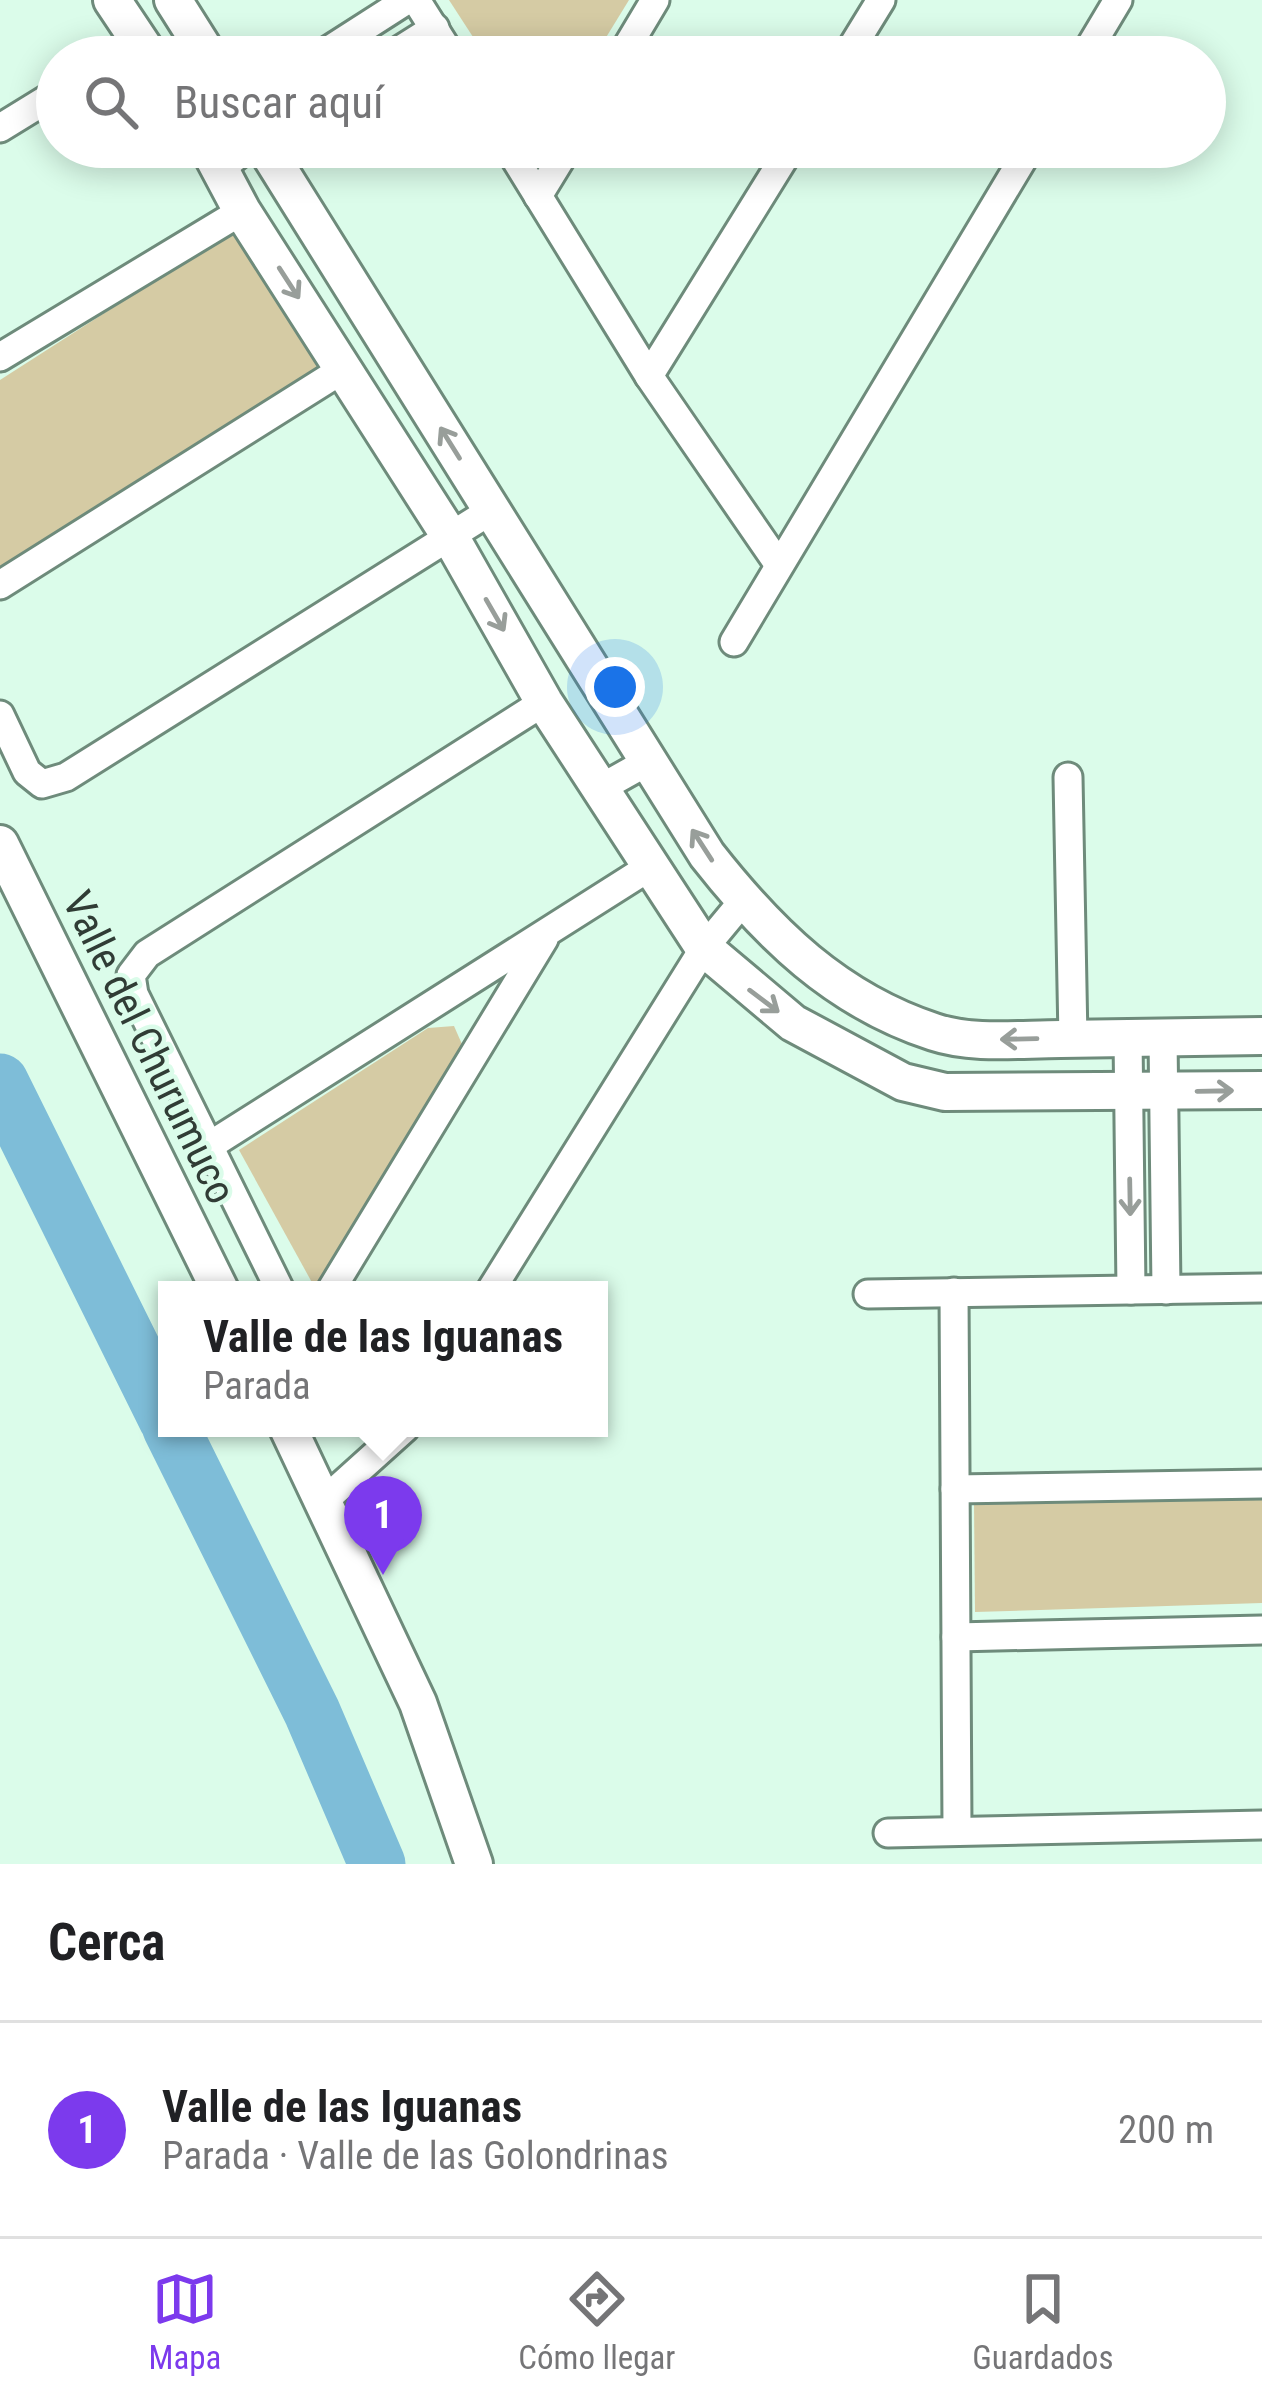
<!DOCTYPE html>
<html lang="es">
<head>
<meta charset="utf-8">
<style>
	body { margin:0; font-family:"Roboto Condensed",sans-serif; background:#f6f6f6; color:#202124 }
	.you { position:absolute; left:615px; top:687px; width:42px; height:42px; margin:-30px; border:9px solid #fff; border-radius:50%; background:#1a73e8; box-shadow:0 0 0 18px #1a73e833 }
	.badge { display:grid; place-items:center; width:78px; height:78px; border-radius:50%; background:#7c3aed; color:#fff; font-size:39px; font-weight:700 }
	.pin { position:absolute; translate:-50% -99px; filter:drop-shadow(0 3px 6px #0008) }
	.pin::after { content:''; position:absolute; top:63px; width:42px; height:36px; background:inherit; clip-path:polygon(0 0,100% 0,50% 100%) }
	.popup { position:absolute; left:158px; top:1281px; width:450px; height:156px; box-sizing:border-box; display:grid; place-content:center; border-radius:0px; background:#fff; filter:drop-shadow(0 3px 9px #0005); font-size:39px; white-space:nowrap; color:#757577 }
	.popup b { font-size:45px; color:#202124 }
	.popup::after { content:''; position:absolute; left:50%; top:100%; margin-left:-24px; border:24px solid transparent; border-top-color:#fff }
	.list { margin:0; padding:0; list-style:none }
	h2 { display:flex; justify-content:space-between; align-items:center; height:156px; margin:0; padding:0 48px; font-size:51px }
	h2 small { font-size:39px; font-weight:400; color:#757577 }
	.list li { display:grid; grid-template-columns:78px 1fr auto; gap:36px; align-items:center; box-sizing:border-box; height:216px; padding:0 48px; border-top:3px solid #e0e0e0 }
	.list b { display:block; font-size:45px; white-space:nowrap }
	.list p { margin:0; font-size:39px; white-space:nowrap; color:#757577 }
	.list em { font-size:39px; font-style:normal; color:#757577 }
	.icon { flex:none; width:66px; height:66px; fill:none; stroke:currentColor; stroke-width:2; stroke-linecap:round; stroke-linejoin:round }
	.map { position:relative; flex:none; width:1262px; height:1864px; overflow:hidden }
	.search { position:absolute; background:#fff; box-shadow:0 6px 30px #0003; left:36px; right:36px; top:36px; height:132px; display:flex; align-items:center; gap:30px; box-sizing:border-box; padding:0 42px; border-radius:66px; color:#757577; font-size:45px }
	.sheet { height:372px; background:#fff }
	nav { display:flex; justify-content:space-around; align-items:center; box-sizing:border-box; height:168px; border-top:3px solid #e0e0e0; background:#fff; font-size:33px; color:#757577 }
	nav a { display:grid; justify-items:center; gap:6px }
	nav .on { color:#7c3aed }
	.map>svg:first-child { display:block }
</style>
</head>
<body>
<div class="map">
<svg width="1262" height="1864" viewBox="0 0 1262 1864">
	<rect width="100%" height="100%" fill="#dbfcea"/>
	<g fill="#d5cba4">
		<polygon points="449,0 629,0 594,57 486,57"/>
		<polygon points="237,228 323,364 0,570 0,380"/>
		<polygon points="454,1026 465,1051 315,1288 239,1150 428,1028"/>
		<polygon points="1262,1496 1262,1603 975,1612 974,1503"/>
	</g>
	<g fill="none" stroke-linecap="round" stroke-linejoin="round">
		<g stroke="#7ebdd8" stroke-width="57">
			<polyline points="0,1082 167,1419"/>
			<polyline points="171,1428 312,1712 377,1864"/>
		</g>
		<g stroke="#6e8b7b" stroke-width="33">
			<g id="minor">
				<polyline points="416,0 452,57"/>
				<polyline points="318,57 407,0"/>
				<polyline points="389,57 435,28"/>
				<polyline points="621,57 655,0"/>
				<polyline points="846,57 881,0"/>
				<polyline points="1084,57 1118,0"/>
				<polyline points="0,128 57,93"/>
				<polyline points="508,147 649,376 779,565"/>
				<polyline points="221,168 248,147"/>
				<polyline points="538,196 568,147"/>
				<polyline points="0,357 242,211"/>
				<polyline points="649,376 791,147"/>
				<polyline points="0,585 345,368"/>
				<polyline points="734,642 1030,147"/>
				<polyline points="0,715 27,772 42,784 66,777 492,510"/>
				<polyline points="1068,777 1073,1039"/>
				<polyline points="599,789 649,761"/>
				<polyline points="1163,1037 1166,1290"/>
				<polyline points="1128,1038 1131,1290"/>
				<polyline points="209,1146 648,868"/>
				<polyline points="280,1290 134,994 131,975 147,954 544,702"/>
				<polyline points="331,1290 544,939"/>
				<polyline points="491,1290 704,948 743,901"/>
				<polyline points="954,1292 957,1829"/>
				<polyline points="868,1294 1262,1288"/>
				<polyline points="955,1489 1262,1484"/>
				<polyline points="324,1501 405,1428"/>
				<polyline points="956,1637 1262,1630"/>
				<polyline points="888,1833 1262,1825"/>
			</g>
		</g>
		<g stroke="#6e8b7b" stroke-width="42">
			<g id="tertiary">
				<polyline points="112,0 150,57"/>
				<polyline points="173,0 209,57"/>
				<polyline points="208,147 242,211 451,538 544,702 704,948 793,1023 903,1082 945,1092 1262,1090"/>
				<path d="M265,147L707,855C769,934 836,1000 934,1032C973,1045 1020,1039 1061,1039C1128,1038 1195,1037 1262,1036"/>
				<polyline points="0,844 220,1290"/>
				<polyline points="288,1428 418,1703 474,1864"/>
			</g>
		</g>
		<use href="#minor" stroke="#fff" stroke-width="27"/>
		<use href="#tertiary" stroke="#fff" stroke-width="36"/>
	</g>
	<defs><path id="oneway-shaft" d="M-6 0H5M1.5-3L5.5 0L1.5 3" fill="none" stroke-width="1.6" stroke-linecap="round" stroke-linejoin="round" transform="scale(3)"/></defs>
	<g stroke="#989e9a">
		<use href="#oneway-shaft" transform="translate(289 283) rotate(57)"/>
		<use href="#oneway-shaft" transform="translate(450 443) rotate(-122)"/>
		<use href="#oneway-shaft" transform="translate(495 615) rotate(60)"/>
		<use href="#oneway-shaft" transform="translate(702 845) rotate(-123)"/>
		<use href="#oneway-shaft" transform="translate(764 1001) rotate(37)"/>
		<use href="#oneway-shaft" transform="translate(1019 1039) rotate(179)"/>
		<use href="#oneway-shaft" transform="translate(1215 1091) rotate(-1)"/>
		<use href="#oneway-shaft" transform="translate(1130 1197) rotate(89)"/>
	</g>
	<g text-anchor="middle" stroke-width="9" stroke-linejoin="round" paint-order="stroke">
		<g font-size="42" fill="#303c35" stroke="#dbfcea">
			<text transform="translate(150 1047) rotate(64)" y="15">Valle del Churumuco</text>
		</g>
	</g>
</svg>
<div class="you"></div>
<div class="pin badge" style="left:383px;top:1575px">1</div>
<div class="popup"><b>Valle de las Iguanas</b>Parada</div>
<div class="search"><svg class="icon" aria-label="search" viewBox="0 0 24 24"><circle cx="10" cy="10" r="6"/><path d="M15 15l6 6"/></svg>Buscar aquí</div>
</div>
<section class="sheet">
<h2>Cerca<small></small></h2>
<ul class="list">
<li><span class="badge">1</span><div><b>Valle de las Iguanas</b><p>Parada · Valle de las Golondrinas</p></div><em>200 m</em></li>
</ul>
</section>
<nav>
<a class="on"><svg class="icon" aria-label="map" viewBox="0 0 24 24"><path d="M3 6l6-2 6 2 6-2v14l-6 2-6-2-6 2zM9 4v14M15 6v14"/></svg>Mapa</a>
<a><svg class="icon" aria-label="directions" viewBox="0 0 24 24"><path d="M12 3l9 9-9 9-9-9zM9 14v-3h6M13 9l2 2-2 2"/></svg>Cómo llegar</a>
<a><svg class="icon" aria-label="saved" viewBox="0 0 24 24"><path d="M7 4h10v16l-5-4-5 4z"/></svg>Guardados</a>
</nav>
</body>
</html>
